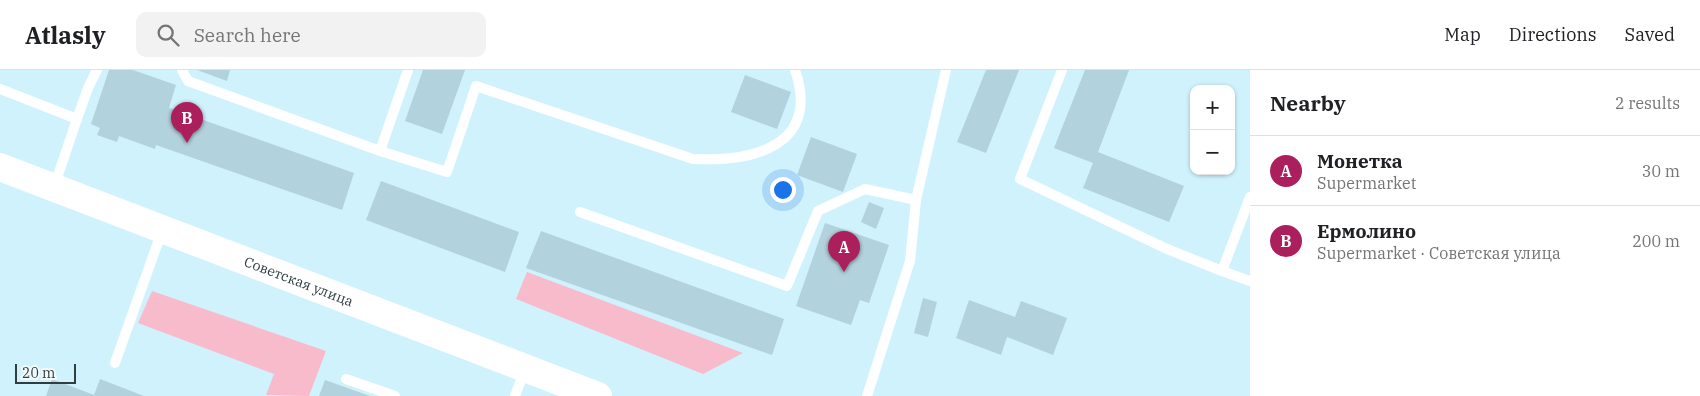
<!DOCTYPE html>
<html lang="en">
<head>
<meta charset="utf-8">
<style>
	body { margin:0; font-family:"IBM Plex Serif",serif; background:#f2f2f2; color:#202124 }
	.controls { position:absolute; right:15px; top:15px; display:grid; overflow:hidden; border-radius:10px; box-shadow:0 1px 4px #0004 }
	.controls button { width:45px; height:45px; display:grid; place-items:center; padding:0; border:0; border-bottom:1px solid #e0e0e0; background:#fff; color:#202124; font:25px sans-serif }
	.scale { position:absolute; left:15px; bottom:12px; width:61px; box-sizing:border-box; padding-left:5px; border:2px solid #303d41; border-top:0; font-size:14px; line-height:18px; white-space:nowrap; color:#303d41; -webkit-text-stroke:4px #f3fafc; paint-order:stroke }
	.you { position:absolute; left:782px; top:119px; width:18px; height:18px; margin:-12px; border:4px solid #fff; border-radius:50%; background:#1a73e8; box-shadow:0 0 0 8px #1a73e833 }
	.badge { display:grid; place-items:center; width:32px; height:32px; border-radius:50%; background:#ac1f5d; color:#fff; font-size:16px; font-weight:700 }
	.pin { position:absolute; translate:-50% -41px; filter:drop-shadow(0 1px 2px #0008) }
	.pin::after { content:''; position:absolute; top:26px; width:18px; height:15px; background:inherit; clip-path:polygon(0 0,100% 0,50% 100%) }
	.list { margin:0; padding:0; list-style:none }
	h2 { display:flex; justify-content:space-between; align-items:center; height:65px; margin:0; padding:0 20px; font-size:21px }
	h2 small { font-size:16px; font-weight:400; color:#757577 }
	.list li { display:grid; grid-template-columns:32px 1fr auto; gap:15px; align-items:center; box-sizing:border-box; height:70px; padding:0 20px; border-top:1px solid #e0e0e0 }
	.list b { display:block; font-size:19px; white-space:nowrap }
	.list p { margin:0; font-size:16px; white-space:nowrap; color:#757577 }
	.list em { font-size:16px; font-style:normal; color:#757577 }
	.icon { flex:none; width:28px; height:28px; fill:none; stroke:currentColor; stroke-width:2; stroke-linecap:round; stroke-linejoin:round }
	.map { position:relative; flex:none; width:1250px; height:326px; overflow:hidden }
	header { display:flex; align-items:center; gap:30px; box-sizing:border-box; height:70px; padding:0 25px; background:#fff; border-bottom:1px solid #e0e0e0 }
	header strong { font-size:24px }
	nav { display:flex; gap:28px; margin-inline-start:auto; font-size:18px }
	.search { width:350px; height:45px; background:#f2f2f2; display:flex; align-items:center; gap:12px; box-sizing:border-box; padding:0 18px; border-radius:10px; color:#757577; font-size:19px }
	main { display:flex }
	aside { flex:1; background:#fff }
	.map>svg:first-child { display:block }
</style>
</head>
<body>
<header>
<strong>Atlasly</strong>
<div class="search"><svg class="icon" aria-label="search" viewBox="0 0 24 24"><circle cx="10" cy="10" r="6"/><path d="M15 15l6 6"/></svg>Search here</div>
<nav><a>Map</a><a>Directions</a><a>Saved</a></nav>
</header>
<main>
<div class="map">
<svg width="1250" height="326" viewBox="0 0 1250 326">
	<rect width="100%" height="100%" fill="#d0f2fc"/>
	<g fill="#f8bbcc">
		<polygon points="527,202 743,283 703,304 516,229"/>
		<polygon points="152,221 326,281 309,326 266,325 274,304 138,253"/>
	</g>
	<g fill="#b2d2dd">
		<polygon points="109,0 133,0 176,15 169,38 354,103 342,140 156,75 155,79 119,66 117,72 97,65 100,58 91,54"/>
		<polygon points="197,0 230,0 227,11"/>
		<polygon points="423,0 465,0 442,64 405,51"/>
		<polygon points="986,0 1019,0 986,83 957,72"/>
		<polygon points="1085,0 1129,0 1098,82 1184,116 1169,152 1083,118 1093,93 1054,78"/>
		<polygon points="745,5 791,22 777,59 731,42"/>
		<polygon points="811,67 857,84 843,122 797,105"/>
		<polygon points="381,111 519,162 505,202 366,150"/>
		<polygon points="869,132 884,138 876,159 861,152"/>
		<polygon points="825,153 889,175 869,233 860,230 851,255 796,236"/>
		<polygon points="541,161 784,249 772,285 526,198"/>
		<polygon points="923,228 937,232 928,267 914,263"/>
		<polygon points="969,230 1015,247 1021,231 1067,248 1053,285 1007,267 1001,285 956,268"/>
		<polygon points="52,309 94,325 100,309 144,326 46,326"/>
		<polygon points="325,310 370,326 319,326"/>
	</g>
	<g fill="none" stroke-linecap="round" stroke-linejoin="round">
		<g stroke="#fff" stroke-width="10">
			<polyline points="182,0 188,11 380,81 408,0"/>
			<polyline points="1062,0 1020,109 1167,179 1222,201"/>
			<polyline points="0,19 77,49"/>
			<path d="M380,81L447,102L476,16L693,89C753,92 821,76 795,0"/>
			<polyline points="54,117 77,49 88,18 97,0"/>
			<polyline points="1250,127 1222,201 1250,211"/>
			<polyline points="580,142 787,216 818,141 865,119 916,130"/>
			<polyline points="115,293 162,161"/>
			<polyline points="346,309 395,326"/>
			<polyline points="515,326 525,299"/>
			<polyline points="867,326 910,191 916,130 946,0"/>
		</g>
		<path stroke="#fff" stroke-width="28" id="s1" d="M0,97L598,326"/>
	</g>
	<g text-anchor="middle" stroke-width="4" stroke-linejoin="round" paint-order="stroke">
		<g font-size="14" fill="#303d41" stroke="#f3fafc">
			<text dy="5" stroke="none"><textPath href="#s1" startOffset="320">Советская улица</textPath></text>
		</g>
	</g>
</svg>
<div class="controls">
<button>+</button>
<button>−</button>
</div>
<div class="scale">20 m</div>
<div class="you"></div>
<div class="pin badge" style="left:844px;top:202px">A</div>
<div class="pin badge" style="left:187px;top:73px">B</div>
</div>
<aside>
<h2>Nearby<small>2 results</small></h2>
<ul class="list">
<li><span class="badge">A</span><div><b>Монетка</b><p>Supermarket</p></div><em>30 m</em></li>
<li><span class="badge">B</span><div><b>Ермолино</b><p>Supermarket · Советская улица</p></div><em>200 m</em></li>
</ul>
</aside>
</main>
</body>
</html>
